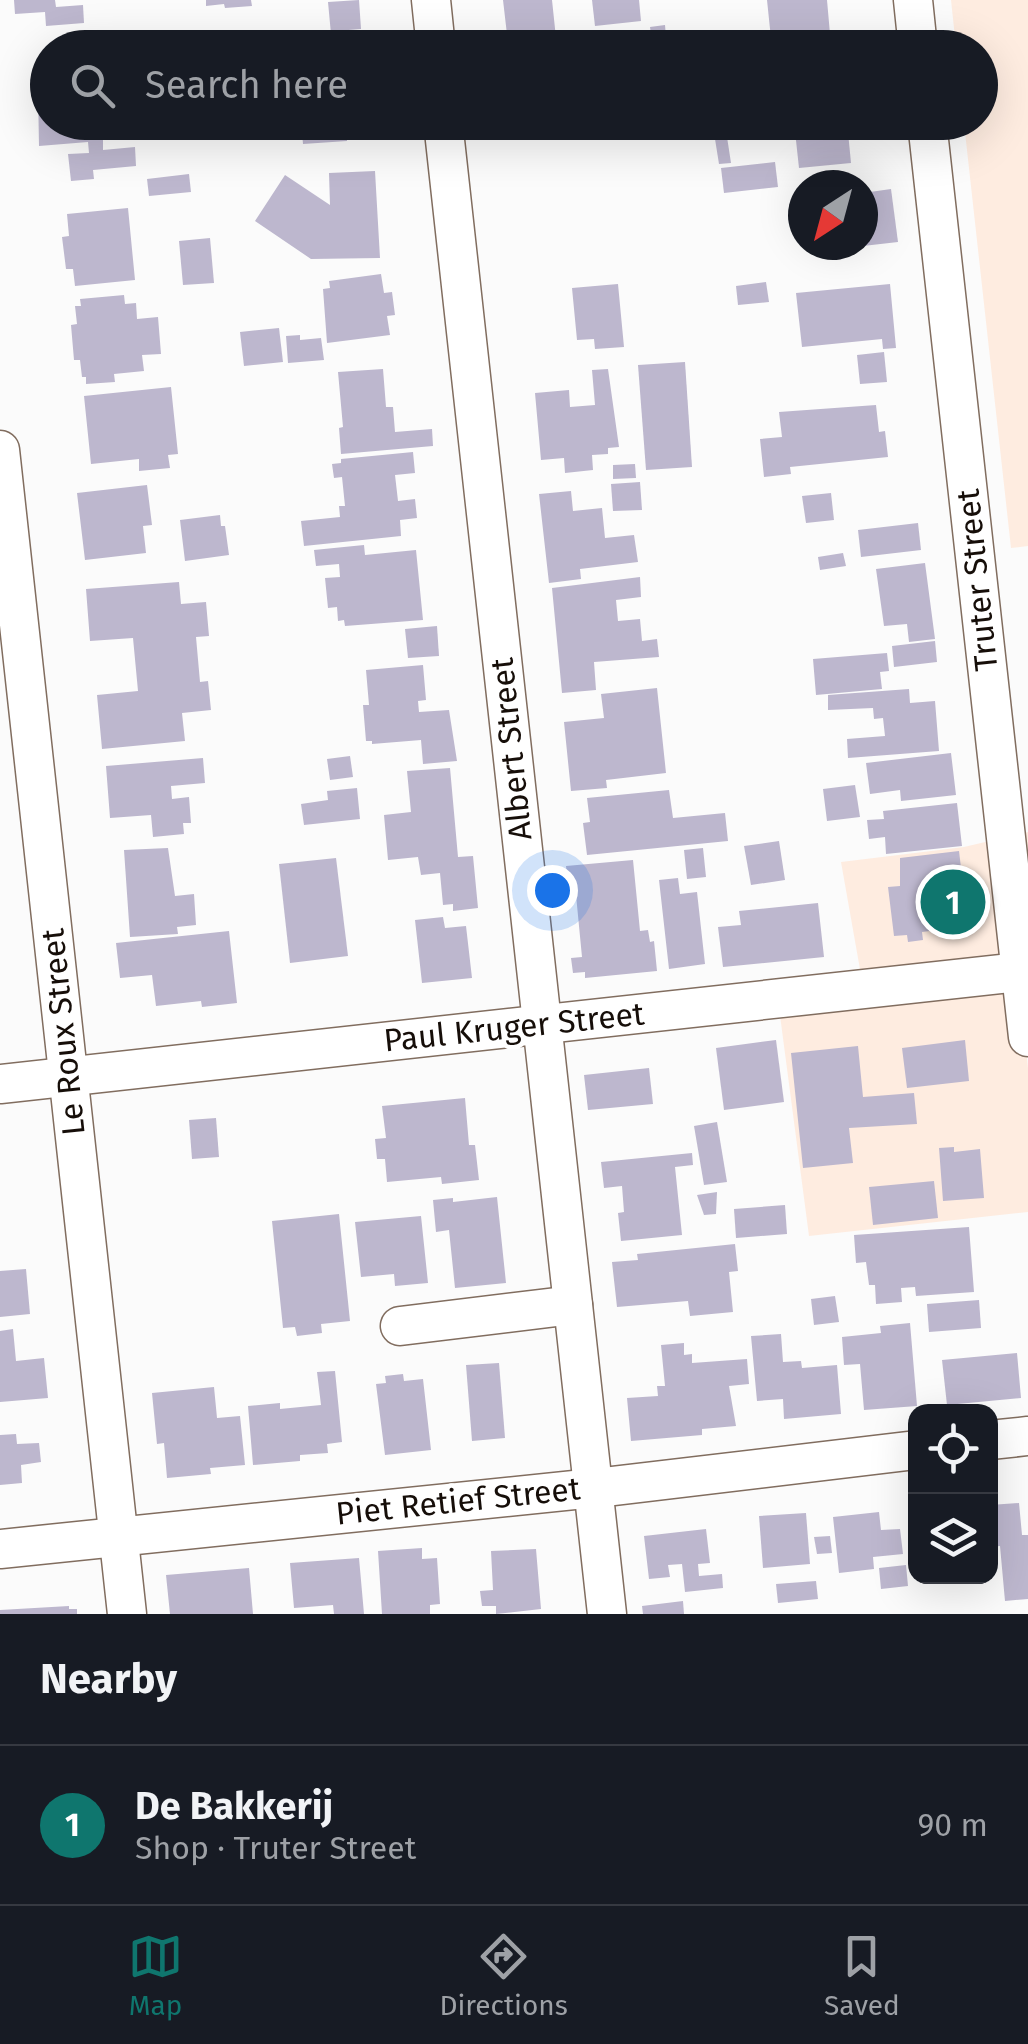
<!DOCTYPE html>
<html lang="en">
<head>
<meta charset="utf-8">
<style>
	body { margin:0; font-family:"Fira Sans",sans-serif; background:#242831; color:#f1f3f6 }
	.controls { position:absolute; right:30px; bottom:30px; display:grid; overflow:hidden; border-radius:20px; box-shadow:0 10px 40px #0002 }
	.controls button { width:90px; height:90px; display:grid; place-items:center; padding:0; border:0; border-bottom:2px solid #363941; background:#171b24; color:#f1f3f6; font:50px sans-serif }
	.compass { position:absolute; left:788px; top:170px; width:90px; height:90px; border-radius:50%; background:#171b24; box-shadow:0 10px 40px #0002; rotate:216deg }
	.you { position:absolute; left:552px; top:890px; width:35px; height:35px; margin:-25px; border:8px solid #fff; border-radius:50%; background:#1a73e8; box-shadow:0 0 0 15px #1a73e833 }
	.badge { display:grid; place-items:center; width:65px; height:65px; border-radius:50%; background:#0f766e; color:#fff; font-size:32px; font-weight:700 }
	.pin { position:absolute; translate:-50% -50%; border:5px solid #fff; box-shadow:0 2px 10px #0006 }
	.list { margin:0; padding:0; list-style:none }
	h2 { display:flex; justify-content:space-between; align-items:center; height:130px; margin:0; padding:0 40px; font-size:42px }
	h2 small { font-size:32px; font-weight:400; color:#9ea1a6 }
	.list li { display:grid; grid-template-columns:65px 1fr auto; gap:30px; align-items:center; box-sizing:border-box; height:160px; padding:0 40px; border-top:2px solid #363941 }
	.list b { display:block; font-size:38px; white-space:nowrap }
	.list p { margin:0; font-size:32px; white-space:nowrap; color:#9ea1a6 }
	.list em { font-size:32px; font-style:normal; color:#9ea1a6 }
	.icon { flex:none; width:55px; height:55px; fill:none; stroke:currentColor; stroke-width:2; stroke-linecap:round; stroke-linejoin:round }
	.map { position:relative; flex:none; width:1028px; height:1614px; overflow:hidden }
	.search { position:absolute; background:#171b24; box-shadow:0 10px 40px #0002; left:30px; right:30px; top:30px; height:110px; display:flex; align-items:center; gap:25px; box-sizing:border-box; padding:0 35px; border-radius:55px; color:#9ea1a6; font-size:38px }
	.sheet { height:290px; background:#171b24 }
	nav { display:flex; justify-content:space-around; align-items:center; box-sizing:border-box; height:140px; border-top:2px solid #363941; background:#171b24; font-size:28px; color:#9ea1a6 }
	nav a { display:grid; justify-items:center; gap:5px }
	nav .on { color:#0f766e }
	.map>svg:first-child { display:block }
</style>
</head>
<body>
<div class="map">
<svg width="1028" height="1614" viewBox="0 0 1028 1614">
	<rect width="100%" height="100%" fill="#fbfbfb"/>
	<g fill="#feece0">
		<polygon points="951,0 1028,0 1028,546 1011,548 964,123 980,122 980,48 956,47"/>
		<polygon points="1028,832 1028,969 1018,970 1028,1068 1028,1212 809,1236 776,985 861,975 841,862 964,847"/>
	</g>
	<g fill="#bdb7ce">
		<polygon points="14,0 55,0 56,7 83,5 84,23 46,26 45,12 15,14"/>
		<polygon points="206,0 251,0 252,6 225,8 224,4 206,6"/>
		<polygon points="359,0 361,29 336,31 338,48 279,48 278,39 331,34 328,2"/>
		<polygon points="503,0 552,0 556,38 543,39 544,48 515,48 514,42 508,43"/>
		<polygon points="592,0 639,0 641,21 595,26"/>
		<polygon points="767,0 827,0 830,34 840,33 841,48 772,48"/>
		<polygon points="665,25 666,37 683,36 684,48 653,48 650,27"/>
		<polygon points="48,90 48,122 119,122 121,137 103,138 103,150 135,147 136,166 93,170 94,179 71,181 68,154 89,153 88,142 39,146 38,91"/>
		<polygon points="301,122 346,122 347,141 303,144"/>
		<polygon points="794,122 847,122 851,163 799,168"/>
		<polygon points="727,137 731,163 719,164 715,139"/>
		<polygon points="775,162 778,187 724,193 721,168"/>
		<polygon points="375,171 380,258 311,259 255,221 285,175 330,205 329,173"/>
		<polygon points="189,174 191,192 149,196 147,179"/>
		<polygon points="891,189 898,242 863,246 863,193"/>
		<polygon points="128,208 135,280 75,286 73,269 66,269 62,237 69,236 67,214"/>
		<polygon points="210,238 214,283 183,285 179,241"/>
		<polygon points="381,274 384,293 392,292 395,315 387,316 390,335 327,343 323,289 330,288 329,281"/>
		<polygon points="766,282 769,302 738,305 736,286"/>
		<polygon points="618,284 624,347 595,349 594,339 577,340 572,288"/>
		<polygon points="890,284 896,348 883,349 882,339 802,347 796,293"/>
		<polygon points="124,295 125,304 136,303 137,319 158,317 161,354 142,355 144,371 114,374 115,382 86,384 86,377 82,377 80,360 74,360 71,325 77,324 75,306 81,306 80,299"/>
		<polygon points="279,328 283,362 244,366 240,332"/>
		<polygon points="300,335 300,340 321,338 324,360 288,363 286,336"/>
		<polygon points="884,352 887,382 860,384 857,355"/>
		<polygon points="685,362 692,467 646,470 638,365"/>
		<polygon points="383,369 386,407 393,407 395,432 432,429 433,446 341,454 339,428 343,427 338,372"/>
		<polygon points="608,369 619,447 608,448 608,454 592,455 593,470 565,473 564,458 541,460 535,393 569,390 570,407 595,405 592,370"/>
		<polygon points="171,387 178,454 168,455 170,468 139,471 139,459 91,464 84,396"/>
		<polygon points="876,405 879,432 885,431 888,457 790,467 791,474 764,477 760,439 782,437 779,412"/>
		<polygon points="413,452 415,473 395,475 398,501 415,499 417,518 400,520 401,536 304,546 301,521 340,517 339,506 345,506 342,477 334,478 332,464 341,463 341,459"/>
		<polygon points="635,464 636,478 613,479 613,465"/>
		<polygon points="640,482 642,510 613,511 611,484"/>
		<polygon points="147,485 152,525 143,526 146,553 85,560 77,493"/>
		<polygon points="571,491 573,511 602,508 605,538 634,535 638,562 580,569 581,579 549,583 539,494"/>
		<polygon points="831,493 834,520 806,523 802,496"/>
		<polygon points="220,515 221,526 225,526 229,555 185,561 180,520"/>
		<polygon points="918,523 921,550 861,557 858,530"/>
		<polygon points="364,545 365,555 416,550 423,620 345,626 344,620 338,621 337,607 328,608 325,578 340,577 339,564 316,566 314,550"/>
		<polygon points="843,553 846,566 820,570 818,557"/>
		<polygon points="925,563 935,639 909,642 907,624 884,626 876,569"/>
		<polygon points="640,577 641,597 616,600 618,621 640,619 642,641 657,639 659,657 594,662 596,690 562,693 552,588"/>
		<polygon points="179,582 181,604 206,602 209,636 196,637 200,682 208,681 211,710 182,713 185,741 102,749 97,695 138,691 133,638 90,641 86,589"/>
		<polygon points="437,626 439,656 408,658 405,629"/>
		<polygon points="935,641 937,662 894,667 892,646"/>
		<polygon points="887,653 889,671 880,672 882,689 816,695 813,659"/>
		<polygon points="423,665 426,700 418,701 419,712 449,710 457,761 423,764 421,740 372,744 372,741 366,741 363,705 369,705 366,670"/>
		<polygon points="657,688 666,773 606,780 607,788 571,791 564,722 604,718 601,694"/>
		<polygon points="909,689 910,703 935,701 939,751 848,758 847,739 885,736 883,718 874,719 873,708 828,710 828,695"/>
		<polygon points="951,753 956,795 901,801 900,790 870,794 866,763"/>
		<polygon points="350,756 353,777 330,780 327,759"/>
		<polygon points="203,758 205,783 171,786 172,799 189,797 191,823 183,823 184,834 153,837 151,815 110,818 106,766"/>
		<polygon points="450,768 458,857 473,856 478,908 453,911 453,904 443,905 440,873 421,875 418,857 388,860 384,815 411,812 407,771"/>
		<polygon points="855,785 860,817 827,821 823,789"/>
		<polygon points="357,788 360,819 304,825 301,804 328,800 327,791"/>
		<polygon points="669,790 673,818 725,813 728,841 587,855 583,823 590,822 587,798"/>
		<polygon points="957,803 962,846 886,854 885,837 869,839 867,820 884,819 883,811"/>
		<polygon points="779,841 785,880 751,885 744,846"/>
		<polygon points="168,848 175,896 194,894 196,925 177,927 178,934 130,937 124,850"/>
		<polygon points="703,848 706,877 687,879 684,850"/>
		<polygon points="959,851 968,926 922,932 923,940 908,942 907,935 894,936 888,887 900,886 900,858"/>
		<polygon points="336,858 348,956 290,963 279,864"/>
		<polygon points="633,860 640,931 648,930 650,942 654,941 657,971 585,978 585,972 573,973 571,958 582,957 576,895 569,896 566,866"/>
		<polygon points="678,878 680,894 697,892 705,964 669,969 659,880"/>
		<polygon points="818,903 824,957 723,967 718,927 741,925 739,911"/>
		<polygon points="443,917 445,928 466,926 472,978 422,983 415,920"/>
		<polygon points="229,931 237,1003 202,1007 201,1001 156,1006 152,975 120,978 116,943"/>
		<polygon points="776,1040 784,1102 724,1110 716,1048"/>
		<polygon points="965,1040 969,1081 907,1088 902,1048"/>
		<polygon points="858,1046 863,1097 914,1093 917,1124 849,1128 853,1163 803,1168 791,1053"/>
		<polygon points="649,1068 653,1104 588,1110 584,1075"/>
		<polygon points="465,1098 469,1145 475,1145 479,1180 442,1184 441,1177 387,1182 385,1159 377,1159 375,1139 386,1138 382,1106"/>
		<polygon points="216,1118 219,1157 192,1159 189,1120"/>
		<polygon points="717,1122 727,1182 704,1185 694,1126"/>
		<polygon points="954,1147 954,1152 980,1149 984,1198 943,1201 939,1148"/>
		<polygon points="692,1153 693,1165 675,1167 682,1235 621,1241 618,1213 624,1212 622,1186 604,1188 601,1162"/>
		<polygon points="934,1181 938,1218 873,1225 869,1187"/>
		<polygon points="717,1192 716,1214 704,1215 697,1195"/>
		<polygon points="497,1197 506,1283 455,1288 449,1230 436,1232 433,1200 453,1198 453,1202"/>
		<polygon points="785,1205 787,1234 736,1238 734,1209"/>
		<polygon points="339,1214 350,1321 321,1324 322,1333 297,1336 295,1327 283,1328 272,1221"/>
		<polygon points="421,1216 428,1283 395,1286 394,1274 361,1277 355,1222"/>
		<polygon points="969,1227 974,1292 916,1296 915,1287 901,1288 902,1302 876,1304 875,1285 869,1285 866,1262 856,1263 854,1235"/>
		<polygon points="735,1244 738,1271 729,1272 733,1312 690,1316 688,1301 617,1307 612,1262 638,1260 637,1254"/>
		<polygon points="26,1269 30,1314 0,1317 0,1271"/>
		<polygon points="835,1296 839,1322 814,1325 811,1299"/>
		<polygon points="979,1300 981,1328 929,1332 927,1304"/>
		<polygon points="910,1323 917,1406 864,1410 860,1364 844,1365 842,1337 881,1333 880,1326"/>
		<polygon points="13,1329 16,1361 44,1358 48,1398 0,1402 0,1331"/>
		<polygon points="781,1334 783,1362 801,1361 802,1368 837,1365 841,1414 784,1419 783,1399 757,1401 751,1336"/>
		<polygon points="684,1343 684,1355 692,1354 692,1363 747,1359 749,1384 729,1386 736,1426 702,1429 702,1435 631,1441 627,1398 658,1396 657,1386 665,1386 661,1345"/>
		<polygon points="1017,1353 1021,1398 947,1405 942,1360"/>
		<polygon points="499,1363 505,1438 472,1441 466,1365"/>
		<polygon points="335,1371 342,1442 327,1444 328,1453 300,1455 300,1461 253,1465 248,1406 280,1403 280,1409 321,1405 317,1372"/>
		<polygon points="403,1374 404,1381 423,1379 431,1450 385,1455 376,1384 386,1383 385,1376"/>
		<polygon points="214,1387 217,1418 240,1416 245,1465 210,1468 211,1474 167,1478 164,1443 157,1444 152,1393"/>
		<polygon points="16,1434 17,1444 39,1443 41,1462 21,1465 22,1483 0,1485 0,1435"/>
		<polygon points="1019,1503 1022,1535 1028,1535 1028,1599 1005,1601 1000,1546 990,1547 990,1505"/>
		<polygon points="879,1512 881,1530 900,1529 903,1554 873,1557 874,1569 839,1573 833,1517"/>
		<polygon points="806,1513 810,1564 763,1568 759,1516"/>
		<polygon points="706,1529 710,1563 698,1564 699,1576 722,1574 723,1588 685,1592 682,1564 668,1565 670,1577 649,1579 644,1536"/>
		<polygon points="830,1536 832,1553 817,1554 814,1537"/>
		<polygon points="422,1548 422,1559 437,1558 440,1604 430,1605 430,1614 382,1614 378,1551"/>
		<polygon points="536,1549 541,1609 496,1614 496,1606 482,1606 480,1591 493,1590 491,1551"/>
		<polygon points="359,1558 364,1614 334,1614 333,1605 294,1608 290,1563"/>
		<polygon points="906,1565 908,1586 881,1589 879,1568"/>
		<polygon points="249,1568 253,1614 170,1614 166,1575"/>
		<polygon points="816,1581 818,1599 778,1603 776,1584"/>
		<polygon points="683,1601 684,1614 643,1614 642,1606"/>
		<polygon points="69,1606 69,1609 77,1609 77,1614 0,1614 0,1610"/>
	</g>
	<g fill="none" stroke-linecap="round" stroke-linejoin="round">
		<g stroke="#816d5f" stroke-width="41">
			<g id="minor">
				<polyline points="431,0 436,48"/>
				<polyline points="913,0 918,48"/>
				<polyline points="443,122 607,1614"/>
				<polyline points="927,122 1028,1037"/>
				<polyline points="0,450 127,1614"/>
				<polyline points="0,1084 1028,971"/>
				<polyline points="400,1326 573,1305"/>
				<polyline points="990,1440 1028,1436"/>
				<polyline points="0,1549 613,1486 916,1450"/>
			</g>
		</g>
		<use href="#minor" stroke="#fff" stroke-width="38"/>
	</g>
	<g text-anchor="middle" stroke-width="9" stroke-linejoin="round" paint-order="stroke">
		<g font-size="32" fill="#160e09" stroke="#fff">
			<text transform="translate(977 580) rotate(-96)" y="11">Truter Street</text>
			<text transform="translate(511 749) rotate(-96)" y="11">Albert Street</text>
			<text transform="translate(514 1027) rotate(-6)" y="11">Paul Kruger Street</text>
			<text transform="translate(63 1032) rotate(-96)" y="11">Le Roux Street</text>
			<text transform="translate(458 1501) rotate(-6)" y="11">Piet Retief Street</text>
		</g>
	</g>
</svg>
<div class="controls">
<button><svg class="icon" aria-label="locate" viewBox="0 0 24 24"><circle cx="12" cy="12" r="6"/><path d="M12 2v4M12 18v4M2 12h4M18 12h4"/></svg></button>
<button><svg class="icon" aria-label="layers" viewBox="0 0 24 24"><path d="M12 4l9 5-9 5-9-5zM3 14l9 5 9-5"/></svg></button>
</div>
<svg class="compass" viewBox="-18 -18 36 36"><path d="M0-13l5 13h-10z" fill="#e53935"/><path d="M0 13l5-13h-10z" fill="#9ea1a6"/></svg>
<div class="you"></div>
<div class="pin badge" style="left:953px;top:902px">1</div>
<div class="search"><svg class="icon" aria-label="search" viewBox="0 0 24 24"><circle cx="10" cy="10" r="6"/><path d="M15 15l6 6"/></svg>Search here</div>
</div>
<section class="sheet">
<h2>Nearby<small></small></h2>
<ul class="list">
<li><span class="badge">1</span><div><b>De Bakkerij</b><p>Shop · Truter Street</p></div><em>90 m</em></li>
</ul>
</section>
<nav>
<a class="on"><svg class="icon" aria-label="map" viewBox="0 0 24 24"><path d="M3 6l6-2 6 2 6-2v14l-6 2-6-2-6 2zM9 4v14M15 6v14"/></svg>Map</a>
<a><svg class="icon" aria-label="directions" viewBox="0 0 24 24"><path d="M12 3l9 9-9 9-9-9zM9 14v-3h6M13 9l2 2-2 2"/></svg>Directions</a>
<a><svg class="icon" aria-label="saved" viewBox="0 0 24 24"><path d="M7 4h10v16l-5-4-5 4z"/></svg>Saved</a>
</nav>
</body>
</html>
